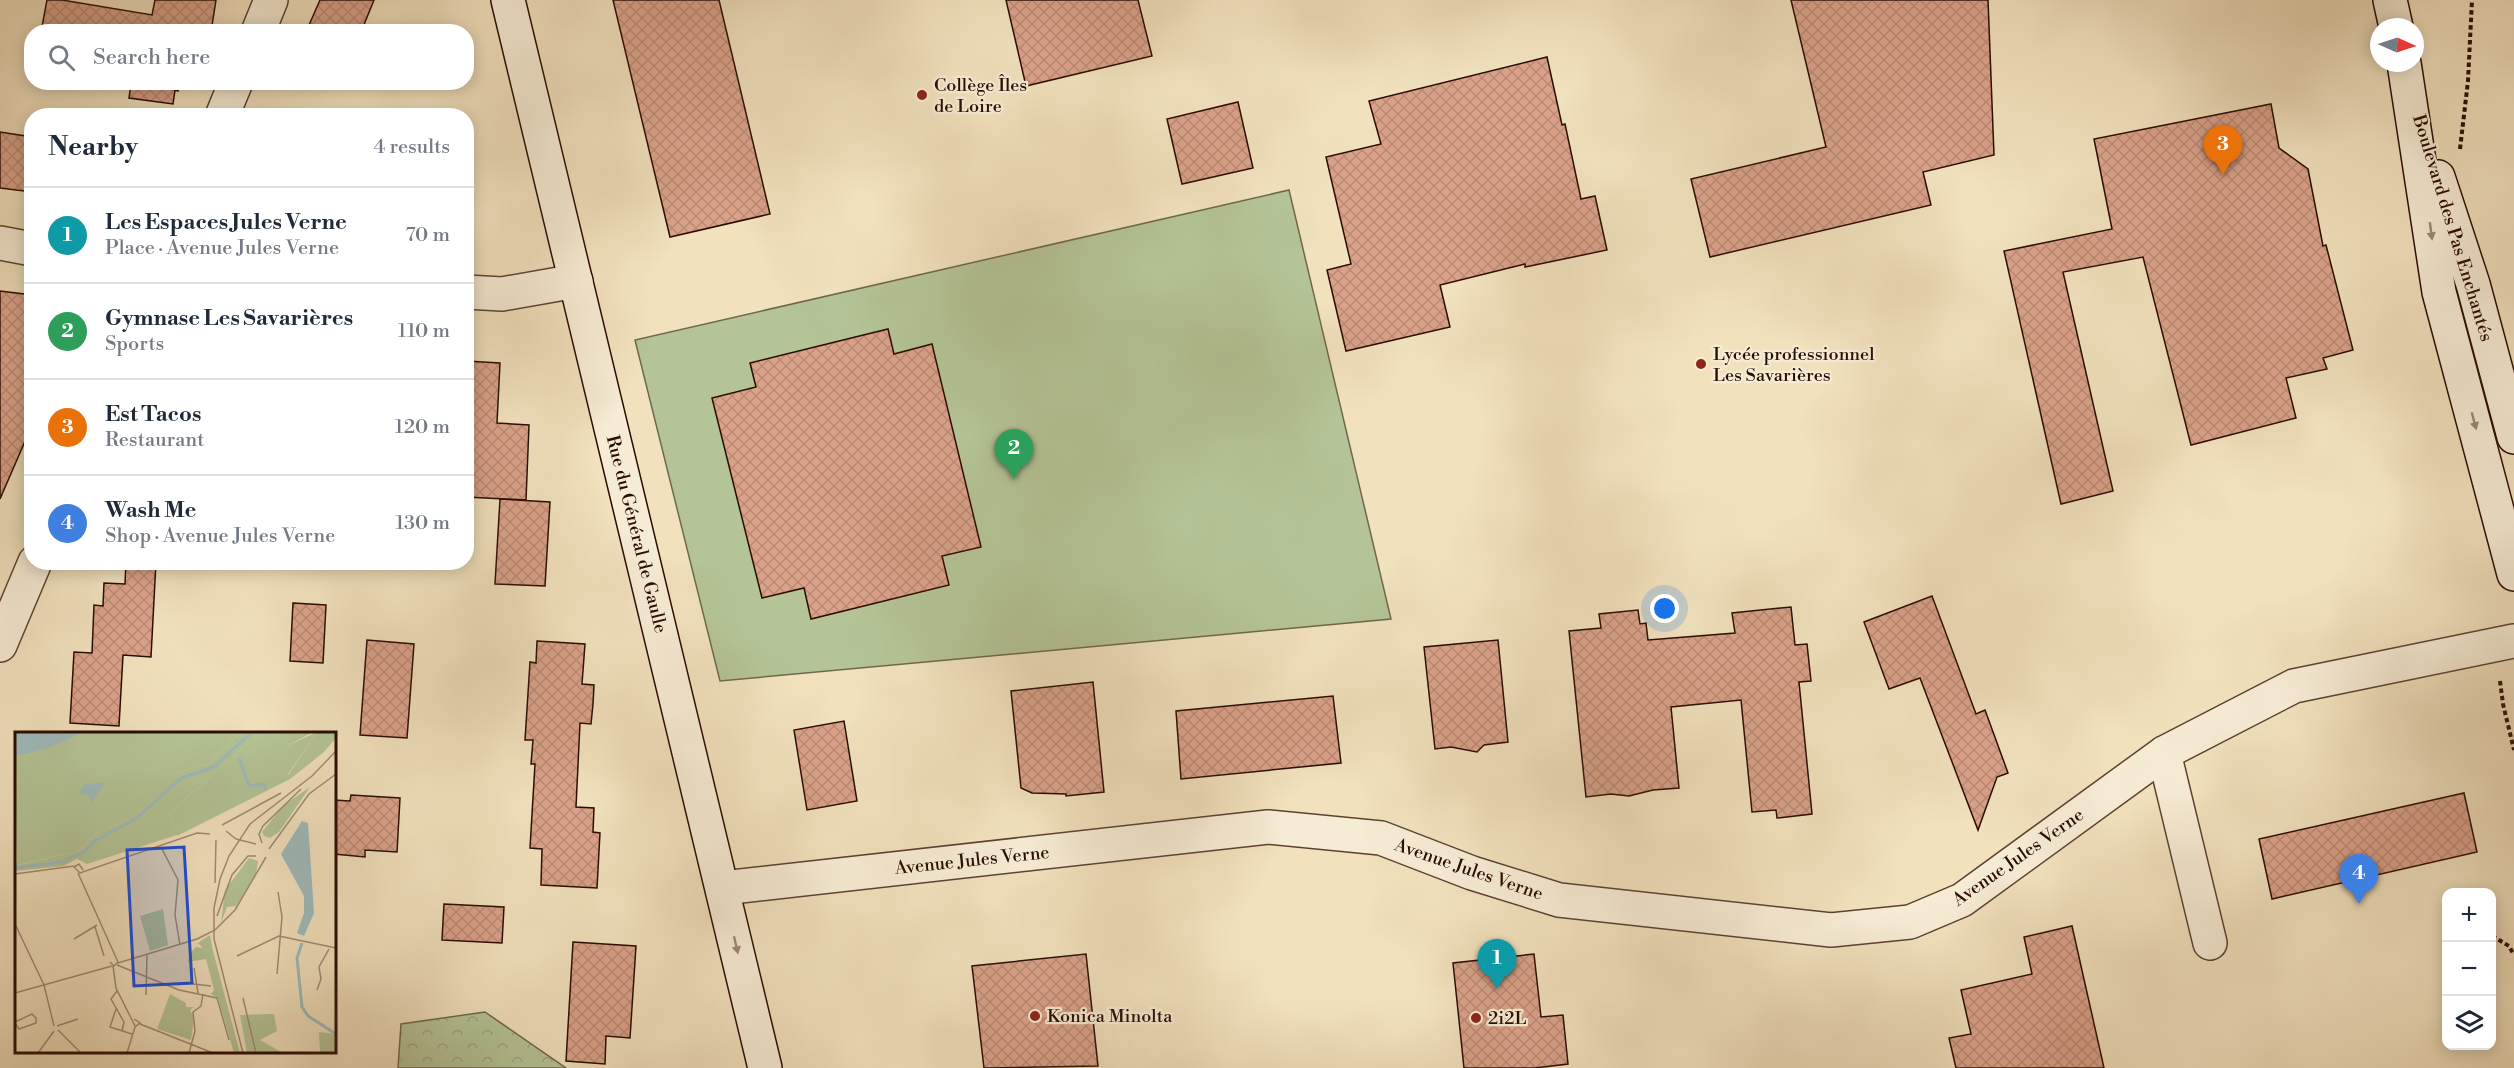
<!DOCTYPE html>
<html lang="en">
<head>
<meta charset="utf-8">
<style>
	body { margin:0; font-family:"Libre Bodoni",serif; background:#f6f6f7; color:#1f2937 }
	.controls { position:absolute; right:18px; bottom:18px; display:grid; overflow:hidden; border-radius:12px; box-shadow:0 3px 15px #0003 }
	.controls button { width:54px; height:54px; display:grid; place-items:center; padding:0; border:0; border-bottom:2px solid #e0e1e3; background:#fff; color:#1f2937; font:30px sans-serif }
	.compass { position:absolute; left:2370px; top:18px; width:54px; height:54px; border-radius:50%; background:#fff; box-shadow:0 3px 15px #0003; rotate:93deg }
	.you { position:absolute; left:1665px; top:609px; width:21px; height:21px; margin:-15px; border:4px solid #fff; border-radius:50%; background:#1a73e8; box-shadow:0 0 0 9px #1a73e833 }
	.badge { display:grid; place-items:center; width:39px; height:39px; border-radius:50%; background:#8f2418; color:#fff; font-size:20px; font-weight:700 }
	.pin { position:absolute; translate:-50% -50px; filter:drop-shadow(0 2px 3px #0008) }
	.pin::after { content:''; position:absolute; top:32px; width:21px; height:18px; background:inherit; clip-path:polygon(0 0,100% 0,50% 100%) }
	.list { margin:0; padding:0; list-style:none }
	h2 { display:flex; justify-content:space-between; align-items:center; height:78px; margin:0; padding:0 24px; font-size:26px }
	h2 small { font-size:20px; font-weight:400; color:#747a83 }
	.list li { display:grid; grid-template-columns:39px 1fr auto; gap:18px; align-items:center; box-sizing:border-box; height:96px; padding:0 24px; border-top:2px solid #e0e1e3 }
	.list b { display:block; font-size:22px; white-space:nowrap }
	.list p { margin:0; font-size:20px; white-space:nowrap; color:#747a83 }
	.list em { font-size:20px; font-style:normal; color:#747a83 }
	.icon { flex:none; width:33px; height:33px; fill:none; stroke:currentColor; stroke-width:2; stroke-linecap:round; stroke-linejoin:round }
	.map { position:relative; flex:none; width:2514px; height:1068px; overflow:hidden }
	.search { position:absolute; background:#fff; box-shadow:0 3px 15px #0003; left:24px; top:24px; width:450px; height:66px; display:flex; align-items:center; gap:15px; box-sizing:border-box; padding:0 21px; border-radius:24px; color:#747a83; font-size:22px }
	.panel { position:absolute; background:#fff; box-shadow:0 3px 15px #0003; left:24px; top:108px; width:450px; height:462px; border-radius:24px }
	.map>svg:first-child { display:block }
</style>
</head>
<body>
<div class="map">
<svg width="2514" height="1068" viewBox="0 0 2514 1068">
	<defs>
		<pattern id="forest-crowns" width="20" height="18" patternUnits="userSpaceOnUse" patternTransform="scale(1.5)"><rect width="20" height="18" fill="#b4c496"/><path d="M2 6a3 3 0 1 1 6 0M12 15a3 3 0 1 1 6 0" fill="none" stroke="#9ba780"/></pattern>
		<pattern id="building-cross-hatch" width="8" height="8" patternUnits="userSpaceOnUse" patternTransform="scale(1.5)"><rect width="8" height="8" fill="#daa289"/><path d="M0 0l8 8M0 8l8-8" fill="none" stroke="#bb8a75"/></pattern>
	</defs>
	<rect width="100%" height="100%" fill="#f1e1bd"/>
	<filter id="stains"><feTurbulence type="fractalNoise" baseFrequency=".00333" numOctaves="4"/><feColorMatrix values="0 0 0 0 .2 0 0 0 0 .09 0 0 0 0 .02 0 0 0 .5 -.17"/></filter>
	<radialGradient id="worn" r=".72"><stop offset=".6" stop-color="#630" stop-opacity="0"/><stop offset="1" stop-color="#630" stop-opacity=".3"/></radialGradient>
	<polygon fill="url(#forest-crowns)" stroke="#6f684c" stroke-width="1.5" points="485,1012 566,1068 398,1068 401,1024"/>
	<polygon fill="#b4c496" stroke="#6f684c" stroke-width="1.5" points="1289,190 1391,619 720,681 635,340"/>
	<g fill="url(#building-cross-hatch)" stroke="#2a0c03" stroke-width="1.5">
		<polygon points="47,0 62,0 152,15 155,0 216,0 211,32 41,32"/>
		<polygon points="320,0 374,0 361,32 306,32"/>
		<polygon points="613,0 719,0 770,214 670,237"/>
		<polygon points="1006,0 1138,0 1152,56 1026,86"/>
		<polygon points="1791,0 1988,0 1994,155 1923,172 1931,205 1710,257 1691,179 1826,147"/>
		<polygon points="1547,57 1562,125 1565,124 1581,199 1595,196 1607,250 1525,267 1525,264 1440,285 1450,327 1346,351 1327,270 1351,264 1326,157 1381,144 1369,101"/>
		<polygon points="180,82 178,91 175,90 173,104 129,98 131,84 122,83"/>
		<polygon points="1238,102 1253,168 1182,184 1167,119"/>
		<polygon points="2271,104 2279,148 2308,169 2323,246 2326,245 2353,350 2323,358 2327,369 2286,378 2296,418 2191,445 2143,257 2063,272 2113,491 2061,504 2004,251 2112,229 2094,139"/>
		<polygon points="0,132 32,137 32,192 0,188"/>
		<polygon points="0,291 32,295 32,425 0,499"/>
		<polygon points="888,329 894,354 932,344 981,547 942,556 949,585 811,619 804,588 762,598 712,398 756,387 750,363"/>
		<polygon points="466,361 500,363 497,423 529,425 526,500 466,497"/>
		<polygon points="500,499 550,502 545,586 495,584"/>
		<polygon points="126,562 156,562 151,657 123,655 119,726 70,723 74,652 92,653 94,605 103,606 104,583 125,584"/>
		<polygon points="1932,596 1976,714 1985,710 2008,773 1997,777 1978,830 1920,678 1889,689 1864,622"/>
		<polygon points="293,603 326,605 323,663 290,661"/>
		<polygon points="1791,607 1795,645 1807,644 1811,681 1799,682 1812,814 1777,818 1776,810 1752,812 1741,700 1671,707 1679,788 1653,790 1629,796 1611,794 1586,797 1569,631 1601,628 1599,614 1638,610 1640,624 1646,623 1648,640 1735,633 1732,613"/>
		<polygon points="367,640 414,644 407,738 360,735"/>
		<polygon points="1498,640 1508,742 1484,745 1477,752 1451,747 1435,749 1424,647"/>
		<polygon points="537,641 585,644 582,684 594,685 593,704 591,724 580,723 576,807 594,808 593,832 600,833 597,888 541,885 542,849 530,848 535,764 531,764 533,740 525,740 530,662 536,663"/>
		<polygon points="1093,682 1104,792 1066,796 1066,794 1032,793 1021,788 1011,691"/>
		<polygon points="1333,696 1341,763 1181,779 1176,711"/>
		<polygon points="844,721 857,801 807,810 794,730"/>
		<polygon points="2464,793 2477,852 2272,899 2259,839"/>
		<polygon points="351,795 400,798 397,852 365,850 365,857 334,854 334,800 350,801"/>
		<polygon points="444,904 504,907 502,943 442,940"/>
		<polygon points="2072,926 2104,1068 1956,1068 1949,1038 1971,1034 1961,990 2032,974 2024,937"/>
		<polygon points="573,942 636,946 630,1038 606,1036 605,1064 566,1061"/>
		<polygon points="1086,954 1098,1066 984,1068 972,966"/>
		<polygon points="1534,954 1541,1017 1563,1015 1568,1064 1535,1068 1464,1068 1453,963"/>
	</g>
	<g fill="none" stroke-linecap="round" stroke-linejoin="round">
		<g stroke="#5c4132" stroke-width="36">
			<g id="street">
				<polyline points="258,32 271,0"/>
				<polyline points="222,116 236,82"/>
				<polyline points="0,243 32,249"/>
				<polyline points="466,292 502,294 576,281"/>
				<polyline points="0,645 35,562"/>
				<polyline points="2164,753 2210,943"/>
				<polyline points="723,888 1268,827 1381,838 1472,873 1559,900 1831,930 1910,922 1962,900 2164,753 2294,686 2514,641"/>
			</g>
		</g>
		<g stroke="#2a0c03" stroke-width="36">
			<g id="secondary">
				<polyline points="508,0 765,1068"/>
				<polyline points="2390,0 2396,27"/>
				<polyline points="2404,63 2439,292 2514,574"/>
				<polyline points="2438,177 2473,284 2514,437"/>
			</g>
		</g>
		<g stroke="#2a0c03" stroke-width="4" stroke-dasharray="4.5 3" stroke-linecap="butt">
			<polyline points="2460,149 2468,81 2472,0"/>
			<polyline points="2500,681 2503,704 2514,750"/>
			<polyline points="2492,936 2509,946 2514,955"/>
		</g>
		<use href="#street" stroke="#f6ecd4" stroke-width="33"/>
		<use href="#secondary" stroke="#f6ecd4" stroke-width="33"/>
	</g>
	<defs><path id="oneway-solid" d="M-6-.8H1V-3.2L6.5 0L1 3.2V.8H-6Z" transform="scale(1.5)"/></defs>
	<g fill="#9a8776">
		<use href="#oneway-solid" transform="translate(2431 231) rotate(82)"/>
		<use href="#oneway-solid" transform="translate(2474 421) rotate(75)"/>
		<use href="#oneway-solid" transform="translate(736 945) rotate(77)"/>
	</g>
	<g fill="#8f2418" stroke="#f6ecd4" stroke-width="2">
		<circle cx="922" cy="95" r="6"/>
		<circle cx="1701" cy="364" r="6"/>
		<circle cx="1035" cy="1016" r="6"/>
		<circle cx="1476" cy="1018" r="6"/>
	</g>
	<g text-anchor="middle" stroke-width="4.5" stroke-linejoin="round" paint-order="stroke">
		<g font-size="18" fill="#2a0c03" stroke="#f6ecd4" text-anchor="start">
			<text x="934" y="91">Collège Îles<tspan x="934" dy="21">de Loire</tspan></text>
			<text x="1713" y="360">Lycée professionnel<tspan x="1713" dy="21">Les Savarières</tspan></text>
			<text x="1047" y="1022">Konica Minolta</text>
			<text x="1488" y="1024">2i2L</text>
		</g>
		<g font-size="18" fill="#2a0c03" stroke="#f6ecd4">
			<text transform="translate(2453 228) rotate(73)" y="6">Boulevard des Pas Enchantés</text>
			<text transform="translate(637 534) rotate(76)" y="6">Rue du Général de Gaulle</text>
			<text transform="translate(2018 857) rotate(-35)" y="6">Avenue Jules Verne</text>
			<text transform="translate(972 860) rotate(-6)" y="6">Avenue Jules Verne</text>
			<text transform="translate(1469 869) rotate(19)" y="6">Avenue Jules Verne</text>
		</g>
	</g>
	<g transform="translate(15 732)">
		<rect width="321" height="321" fill="#f1e1bd"/>
		<path d="M71,0H225L195,31L165,40L108,90L81,101L63,119L2,133L0,21ZM246,0H268L274,13L302,0L273,42L275,47L162,104L154,81Z" fill="#b4c496"/>
		<path d="M225,0H246L154,81L162,103L72,132L62,127L49,134L0,139V129L3,133L63,119L81,101L108,90L142,55L165,40L195,31ZM268,0H298L274,13ZM302,0H321V6L309,20L275,47L273,43ZM295,55L264,100L255,106L249,104L247,100L269,73ZM234,126L243,129L241,142L221,174L212,175L206,191L210,158ZM195,203L198,219L225,321H219L203,266L196,262L199,258L191,227L173,230L175,221L181,215L188,216L183,211ZM259,282L262,299L245,308L268,321H232L225,283ZM304,300L321,302V321H305Z" fill="#b4c496"/>
		<path d="M155,262L171,271V275H179L175,278L179,286L176,308L142,297Z" fill="#b4c496"/>
		<path d="M148,177L153,213L135,219L125,184Z" fill="#b4c496"/>
		<path d="M0,0H68L30,17L0,24ZM91,50L76,71L74,64L64,61L69,53ZM287,89L293,91L299,181L289,204L282,201L289,181V164L266,122Z" fill="#9fbbbc"/>
		<path fill="none" stroke="#9fbbbc" stroke-width="3" d="M224,26L234,54L249,52L251,58M0,136L47,130L69,120L80,109L122,86L166,46L199,35L237,0M287,211L282,226L287,275L293,284L321,302"/>
		<path fill="none" stroke="#a18c73" stroke-width="1.5" d="M207,93L266,61M211,99L221,107L241,112M247,111L244,102L248,94L286,57M146,115L163,148L160,183L165,213M254,117L294,62L321,42M68,138L64,132L59,135L65,141L182,101L195,102M63,141L103,230L99,234L95,230M0,142L59,134M200,151L201,108M202,184L217,143L233,124H241M1,194L29,253L39,294M80,195L89,224M59,207L82,193M222,224L264,204L321,216M103,231L182,207L200,198L220,178L251,125M102,233L164,258L202,266L214,308M98,234L101,256L120,294M179,236L183,261M262,242L267,185L263,160M178,252L196,254M302,258L306,247L304,235L314,217M102,259L96,267L109,290L107,299M0,261L97,234M131,263L132,222M228,266L241,321M101,277L95,295L117,302M0,290L17,282L21,286V291L4,297L0,291M125,292L198,321M42,294L63,287M43,298L66,321M23,321L39,299M112,321L120,295L125,291L119,287M174,321L180,299L178,280L186,274L188,262M228,321L199,207V176L205,147L214,124L235,92L297,44L321,19"/>
		<path fill="#1d4ed8" fill-opacity="0.15" stroke="#1d4ed8" stroke-width="3" d="M169,115L177,251L119,254L112,118Z"/>
		<rect width="321" height="321" fill="none" stroke="#2a0c03" stroke-width="3"/>
	</g>
	<rect width="100%" height="100%" filter="url(#stains)"/>
	<rect width="100%" height="100%" fill="url(#worn)"/>
</svg>
<div class="controls">
<button>+</button>
<button>−</button>
<button><svg class="icon" aria-label="layers" viewBox="0 0 24 24"><path d="M12 4l9 5-9 5-9-5zM3 14l9 5 9-5"/></svg></button>
</div>
<svg class="compass" viewBox="-18 -18 36 36"><path d="M0-13l5 13h-10z" fill="#e53935"/><path d="M0 13l5-13h-10z" fill="#747a83"/></svg>
<div class="you"></div>
<div class="pin badge" style="left:1497px;top:989px;background:#0f9aa8">1</div>
<div class="pin badge" style="left:1014px;top:479px;background:#2e9e5b">2</div>
<div class="pin badge" style="left:2223px;top:175px;background:#e8710a">3</div>
<div class="pin badge" style="left:2359px;top:904px;background:#3f7fe0">4</div>
<div class="search"><svg class="icon" aria-label="search" viewBox="0 0 24 24"><circle cx="10" cy="10" r="6"/><path d="M15 15l6 6"/></svg>Search here</div>
<section class="panel">
<h2>Nearby<small>4 results</small></h2>
<ul class="list">
<li><span class="badge" style="background:#0f9aa8">1</span><div><b>Les Espaces Jules Verne</b><p>Place · Avenue Jules Verne</p></div><em>70 m</em></li>
<li><span class="badge" style="background:#2e9e5b">2</span><div><b>Gymnase Les Savarières</b><p>Sports</p></div><em>110 m</em></li>
<li><span class="badge" style="background:#e8710a">3</span><div><b>Est Tacos</b><p>Restaurant</p></div><em>120 m</em></li>
<li><span class="badge" style="background:#3f7fe0">4</span><div><b>Wash Me</b><p>Shop · Avenue Jules Verne</p></div><em>130 m</em></li>
</ul>
</section>
</div>
</body>
</html>
